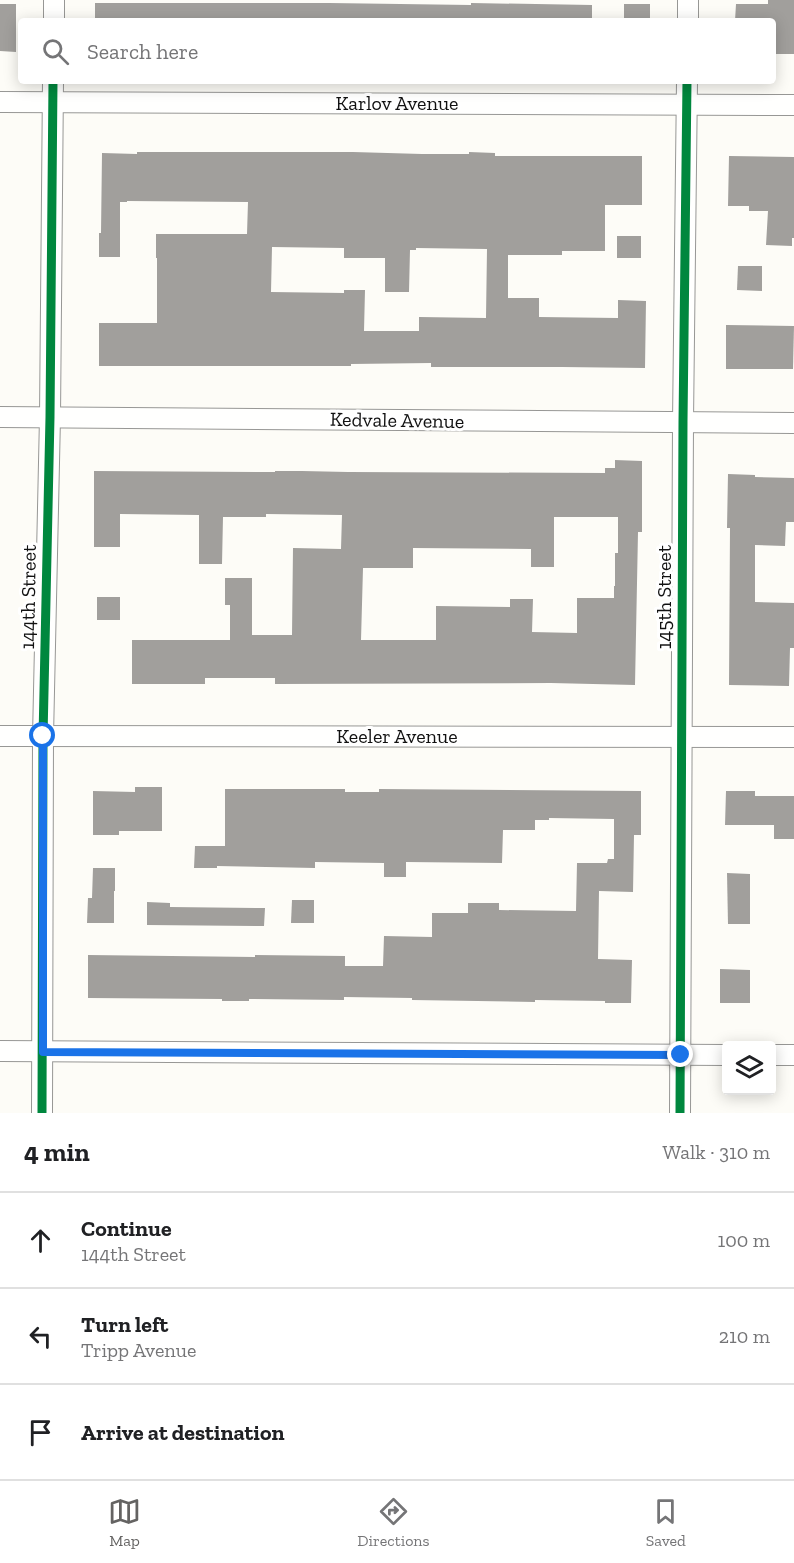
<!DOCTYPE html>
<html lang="en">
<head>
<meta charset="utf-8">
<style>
	body { margin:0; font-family:"Zilla Slab",serif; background:#f6f6f6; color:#202124 }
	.controls { position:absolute; right:18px; bottom:18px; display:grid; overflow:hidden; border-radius:6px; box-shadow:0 3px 15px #0003 }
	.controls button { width:54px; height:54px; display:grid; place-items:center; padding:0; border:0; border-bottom:2px solid #e0e0e0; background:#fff; color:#202124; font:30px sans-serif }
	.stop { position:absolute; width:18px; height:18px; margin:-14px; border:4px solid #1a73e8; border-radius:50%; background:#fff }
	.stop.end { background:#1a73e8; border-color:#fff; box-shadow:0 2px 6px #0008 }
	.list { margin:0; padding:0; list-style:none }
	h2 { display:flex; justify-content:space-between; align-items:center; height:78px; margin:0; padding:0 24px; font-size:26px }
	h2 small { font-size:20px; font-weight:400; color:#757577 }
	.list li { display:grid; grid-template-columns:39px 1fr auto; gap:18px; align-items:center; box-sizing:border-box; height:96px; padding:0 24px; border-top:2px solid #e0e0e0 }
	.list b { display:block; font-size:22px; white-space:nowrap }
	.list p { margin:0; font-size:20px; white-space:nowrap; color:#757577 }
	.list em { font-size:20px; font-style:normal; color:#757577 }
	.icon { flex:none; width:33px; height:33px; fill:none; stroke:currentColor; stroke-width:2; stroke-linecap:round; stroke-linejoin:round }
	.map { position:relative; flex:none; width:794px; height:1113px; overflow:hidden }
	.search { position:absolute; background:#fff; box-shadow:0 3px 15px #0003; left:18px; right:18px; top:18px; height:66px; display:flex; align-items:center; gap:15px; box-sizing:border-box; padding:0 21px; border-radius:6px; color:#757577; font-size:22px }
	.sheet { height:366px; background:#fff }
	nav { display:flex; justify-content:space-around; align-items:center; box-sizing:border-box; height:84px; border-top:2px solid #e0e0e0; background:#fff; font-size:16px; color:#757577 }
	nav a { display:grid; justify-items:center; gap:3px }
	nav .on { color:#646362 }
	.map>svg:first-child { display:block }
</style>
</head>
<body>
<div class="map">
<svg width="794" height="1113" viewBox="0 0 794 1113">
	<rect width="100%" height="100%" fill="#fdfcf7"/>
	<g fill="#a19f9c" fill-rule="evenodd">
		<polygon points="768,0 794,0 794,54 774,54 774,21 735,21 736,4 768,4"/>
		<polygon points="95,3 329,3 471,5 471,3 592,5 592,21 95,21"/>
		<polygon points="0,4 16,4 16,52 0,51"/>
		<rect x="624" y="4" width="26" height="17"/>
		<path d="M137,152H353L422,154H469V152L495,153V156H642V205H605V251H562V255H508V298H539V317L618,318V300L646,301L645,368L562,367H431V363L351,364V366H99V323H157V258H156V234H247L248,202L127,201V202H120V257H99V233H101L102,153L137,154ZM272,247L344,248V258H385V292H409L410,250H416V248L487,249L486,318L419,317V331H364L365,290H344V293L271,292Z"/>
		<polygon points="729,156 794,157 794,238 792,238 792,246 766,245 768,211 749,211 749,206 728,206"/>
		<rect x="617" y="236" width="24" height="22"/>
		<polygon points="738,266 762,266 762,291 737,290"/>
		<polygon points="726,325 794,326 793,369 726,369"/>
		<path d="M615,460L642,461V532H638L635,685L551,683L275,684V678H205V684H132V640H230V605H225V578H252V635H292L293,548L341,549L342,515L266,514V517H223L222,564H199V515L120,514V547H94V471L275,472V471H302L348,472L605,473V468H615ZM554,517H618V553H615V586H614V598H577V633L532,632L533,599H510V607L436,606V640H361L363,568H413V548L531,549V567H554Z"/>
		<polygon points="728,474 755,475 755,477 794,478 794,522 786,522 785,546 755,545 755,602 794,603 794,648 790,648 789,686 729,685 730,528 727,528"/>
		<rect x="97" y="597" width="23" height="23"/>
		<polygon points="135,787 162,787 162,831 119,831 119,835 93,835 93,791 135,792"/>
		<polygon points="225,789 345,789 345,792 379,792 379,789 641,791 641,835 634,835 633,892 599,891 598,959 632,960 631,1003 605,1003 605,1001 535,1000 535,1002 412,1000 412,998 344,997 344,1000 249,999 249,1001 222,1001 222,999 88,998 88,955 255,957 255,955 345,956 345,966 383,966 384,936 432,937 432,913 468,913 468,903 499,903 499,910 576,911 577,863 607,863 608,859 614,859 614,819 549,818 549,820 535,820 535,830 503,830 502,863 406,862 406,877 384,877 384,863 315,862 315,868 217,866 217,868 194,868 195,846 225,846"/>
		<polygon points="726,791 755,791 755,796 794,796 794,839 774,839 774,825 725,825"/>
		<polygon points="93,868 115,868 115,891 114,891 114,923 87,923 88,898 92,898"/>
		<polygon points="727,873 750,874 750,924 728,924"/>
		<polygon points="292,900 314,900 314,923 291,923"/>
		<polygon points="147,902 170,903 170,907 265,908 264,926 147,925"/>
		<polygon points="720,969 750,970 750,1003 720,1003"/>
	</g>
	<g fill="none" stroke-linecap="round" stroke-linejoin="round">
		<g stroke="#979795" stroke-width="22">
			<g id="minor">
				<polyline points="54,21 54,0"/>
				<polyline points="688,21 688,0"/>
				<polyline points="0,102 794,105"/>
				<polyline points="0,417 794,423"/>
				<polyline points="0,736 794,737"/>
				<polyline points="0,1051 726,1055"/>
				<polyline points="772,1055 794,1055"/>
				<polyline points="42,1113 43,737 50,417 53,81"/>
				<polyline points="680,1113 683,422 687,81"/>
			</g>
		</g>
		<use href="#minor" stroke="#fffffe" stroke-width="20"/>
		<g stroke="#fff" stroke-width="13">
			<g id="cycleway">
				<polyline points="42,1113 43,737 50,417 53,81"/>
				<polyline points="680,1113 683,422 687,81"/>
			</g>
		</g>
		<use href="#cycleway" stroke="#00873e" stroke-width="9"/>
	</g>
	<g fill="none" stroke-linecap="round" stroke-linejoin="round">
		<polyline stroke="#1a73e8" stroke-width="8" points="43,736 43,1052 681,1055"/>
	</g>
	<g text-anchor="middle" stroke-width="6" stroke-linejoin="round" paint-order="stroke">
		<g font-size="20" fill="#111" stroke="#fff">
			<text x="397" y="110">Karlov Avenue</text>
			<text transform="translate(397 420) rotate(1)" y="7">Kedvale Avenue</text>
			<text transform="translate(28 597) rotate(-89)" y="7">144th Street</text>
			<text transform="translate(664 597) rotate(-90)" y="7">145th Street</text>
			<text x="397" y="743">Keeler Avenue</text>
		</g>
	</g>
</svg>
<div class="controls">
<button><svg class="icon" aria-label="layers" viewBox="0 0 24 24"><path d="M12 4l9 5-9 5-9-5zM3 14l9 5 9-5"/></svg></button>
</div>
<div class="stop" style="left:43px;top:736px"></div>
<div class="stop end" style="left:681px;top:1055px"></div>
<div class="search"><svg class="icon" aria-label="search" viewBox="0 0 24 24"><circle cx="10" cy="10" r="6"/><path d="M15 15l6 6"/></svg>Search here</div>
</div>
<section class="sheet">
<h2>4 min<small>Walk · 310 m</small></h2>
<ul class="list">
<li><svg class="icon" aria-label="ahead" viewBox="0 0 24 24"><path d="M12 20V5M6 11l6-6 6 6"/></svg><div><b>Continue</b><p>144th Street</p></div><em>100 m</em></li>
<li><svg class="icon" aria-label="left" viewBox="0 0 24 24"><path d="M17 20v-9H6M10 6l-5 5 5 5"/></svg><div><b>Turn left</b><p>Tripp Avenue</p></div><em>210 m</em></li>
<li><svg class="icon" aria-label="arrive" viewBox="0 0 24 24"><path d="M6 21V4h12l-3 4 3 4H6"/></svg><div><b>Arrive at destination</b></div></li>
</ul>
</section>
<nav>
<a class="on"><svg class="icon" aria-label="map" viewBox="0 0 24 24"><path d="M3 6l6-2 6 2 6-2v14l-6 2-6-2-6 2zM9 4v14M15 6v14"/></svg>Map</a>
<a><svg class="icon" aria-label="directions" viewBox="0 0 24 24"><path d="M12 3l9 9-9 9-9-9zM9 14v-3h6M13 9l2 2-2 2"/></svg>Directions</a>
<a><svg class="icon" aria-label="saved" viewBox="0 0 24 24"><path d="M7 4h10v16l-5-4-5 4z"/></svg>Saved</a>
</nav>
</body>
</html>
